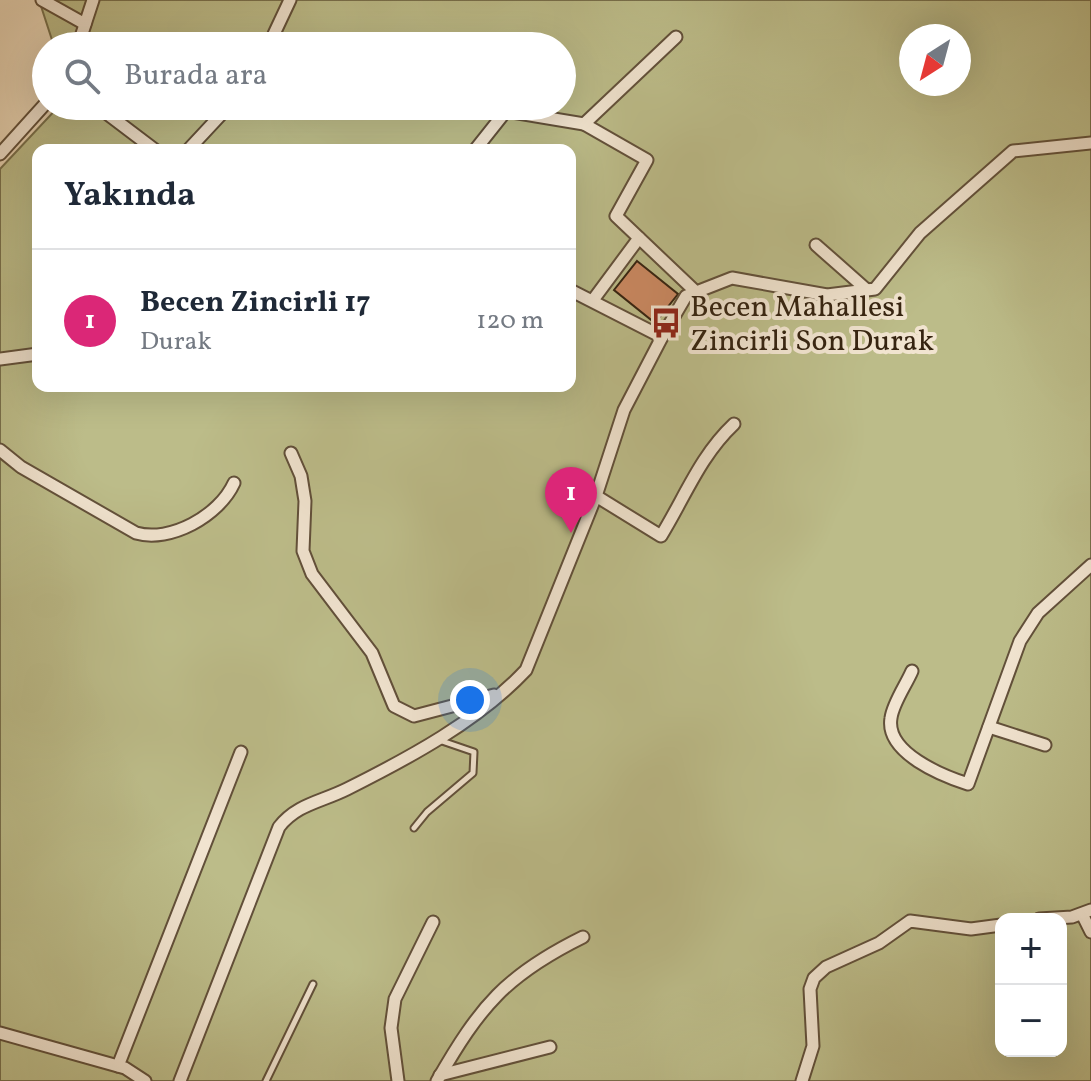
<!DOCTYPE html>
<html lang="tr">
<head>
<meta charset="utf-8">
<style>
	body { margin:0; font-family:Vollkorn,serif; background:#f2f2f3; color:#1f2937 }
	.controls { position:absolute; right:24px; bottom:24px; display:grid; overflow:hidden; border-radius:16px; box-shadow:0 8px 32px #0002 }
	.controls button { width:72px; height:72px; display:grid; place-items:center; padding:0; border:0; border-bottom:2px solid #e0e1e3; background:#fff; color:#1f2937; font:40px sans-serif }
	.compass { position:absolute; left:899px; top:24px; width:72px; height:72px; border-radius:50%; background:#fff; box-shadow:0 8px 32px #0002; rotate:216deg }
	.you { position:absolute; left:470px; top:700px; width:28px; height:28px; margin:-20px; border:6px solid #fff; border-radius:50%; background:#1a73e8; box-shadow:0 0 0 12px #1a73e833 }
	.badge { display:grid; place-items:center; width:52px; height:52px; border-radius:50%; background:#db2777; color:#fff; font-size:26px; font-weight:700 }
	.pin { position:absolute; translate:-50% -66px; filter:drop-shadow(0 2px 4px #0008) }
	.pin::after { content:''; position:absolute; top:42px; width:28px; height:24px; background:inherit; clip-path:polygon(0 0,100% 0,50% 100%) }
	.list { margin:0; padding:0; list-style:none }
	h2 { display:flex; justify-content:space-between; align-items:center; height:104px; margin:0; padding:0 32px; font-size:34px }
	h2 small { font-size:26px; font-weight:400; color:#747a83 }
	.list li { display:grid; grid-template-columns:52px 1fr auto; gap:24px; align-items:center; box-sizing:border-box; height:144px; padding:0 32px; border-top:2px solid #e0e1e3 }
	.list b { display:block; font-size:30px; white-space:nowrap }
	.list p { margin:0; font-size:26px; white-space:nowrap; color:#747a83 }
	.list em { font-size:26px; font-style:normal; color:#747a83 }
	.icon { flex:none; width:44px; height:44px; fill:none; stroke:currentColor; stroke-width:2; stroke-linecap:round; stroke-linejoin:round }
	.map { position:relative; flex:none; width:1091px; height:1081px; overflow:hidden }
	.search { position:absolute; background:#fff; box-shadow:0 8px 32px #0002; left:32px; top:32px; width:544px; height:88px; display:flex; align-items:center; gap:20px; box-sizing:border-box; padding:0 28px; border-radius:44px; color:#747a83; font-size:30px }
	.panel { position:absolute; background:#fff; box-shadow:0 8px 32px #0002; left:32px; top:144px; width:544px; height:248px; border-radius:16px }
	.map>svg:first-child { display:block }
</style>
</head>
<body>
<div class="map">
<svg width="1091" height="1081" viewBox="0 0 1091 1081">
	<rect width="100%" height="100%" fill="#e9d6b6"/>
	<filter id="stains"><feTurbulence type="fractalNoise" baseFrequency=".0025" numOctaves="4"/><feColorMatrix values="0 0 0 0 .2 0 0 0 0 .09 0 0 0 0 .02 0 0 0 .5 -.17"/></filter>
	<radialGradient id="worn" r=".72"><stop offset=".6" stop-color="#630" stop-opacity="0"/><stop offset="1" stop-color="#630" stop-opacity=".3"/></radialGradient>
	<path fill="#bcbc89" stroke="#78704c" stroke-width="2" fill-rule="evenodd" d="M39,0H1091V1081H0V169L59,106H562V46H54ZM911,36H959V84H911ZM38,150H570V386H38ZM1001,919H1061V1051H1001Z"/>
	<polygon fill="#cb8962" stroke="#352310" stroke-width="2" points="637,261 678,294 655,323 614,290"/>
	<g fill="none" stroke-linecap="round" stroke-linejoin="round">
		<g stroke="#62503a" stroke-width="9">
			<g id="lane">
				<polyline points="414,828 427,812 473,773 474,752 439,740"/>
				<polyline points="266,1081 313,984"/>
			</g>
		</g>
		<g stroke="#62503a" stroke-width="15">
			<g id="street">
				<polyline points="42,0 85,24"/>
				<polyline points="78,46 93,0"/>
				<polyline points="274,46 274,34 290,0"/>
				<polyline points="97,106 155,150"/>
				<polyline points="584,124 647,160 616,216 696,292"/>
				<polyline points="188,150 229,106"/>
				<polyline points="475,150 506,111 584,124 676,37"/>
				<polyline points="0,154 46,103"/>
				<polyline points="816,245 867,290"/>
				<polyline points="570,290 662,337 686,296 732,278 827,295 875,289 920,233 1013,151 1091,143"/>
				<polyline points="593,300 639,238"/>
				<polyline points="0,359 38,354"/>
				<path d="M0,450L21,467L136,533C170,543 219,516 234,483"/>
				<polyline points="291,453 301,476 305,501 303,551 312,574 372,653 394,706 414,716 494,695"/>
				<path d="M596,496L661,536C685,497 700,456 734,424"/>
				<path d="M912,671C906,685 893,703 891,718C885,753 943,776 968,784L1020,641L1038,613L1091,565"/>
				<polyline points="989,727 1045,745"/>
				<polyline points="1082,914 1091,932"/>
				<polyline points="1039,919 1072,917 1091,910"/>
				<polyline points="0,1033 125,1068 145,1081"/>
				<polyline points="118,1066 241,752"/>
				<polyline points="440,1075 550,1047"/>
				<path d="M180,1081L279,827C297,804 321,802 347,789C409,758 478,721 526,670L596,496L624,410L662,337"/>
				<polyline points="398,1081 391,1028 395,999 433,922"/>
				<path d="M437,1081C480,1006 506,975 583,937"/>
				<polyline points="802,1081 813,1046 810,989 814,978 826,967 879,943 910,921 971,929 1001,925"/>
			</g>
		</g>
		<use href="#lane" stroke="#f1e4d0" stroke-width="5"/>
		<use href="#street" stroke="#f1e4d0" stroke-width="11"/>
	</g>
	<defs>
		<g id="bus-bare" transform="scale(2.4)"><path d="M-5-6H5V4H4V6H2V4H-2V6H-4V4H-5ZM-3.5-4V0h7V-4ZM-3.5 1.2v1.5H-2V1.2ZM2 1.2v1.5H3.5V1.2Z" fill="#8f2418" stroke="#f1e4d0" stroke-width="2.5" paint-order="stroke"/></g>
	</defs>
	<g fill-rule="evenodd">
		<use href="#bus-bare" x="666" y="323"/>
	</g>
	<g text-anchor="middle" stroke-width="8" stroke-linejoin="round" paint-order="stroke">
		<g font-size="30" fill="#352310" stroke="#f1e4d0" text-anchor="start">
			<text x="690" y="316">Becen Mahallesi<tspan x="690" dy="34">Zincirli Son Durak</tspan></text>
		</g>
	</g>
	<rect width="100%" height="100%" filter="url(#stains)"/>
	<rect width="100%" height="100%" fill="url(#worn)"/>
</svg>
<div class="controls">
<button>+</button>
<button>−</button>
</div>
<svg class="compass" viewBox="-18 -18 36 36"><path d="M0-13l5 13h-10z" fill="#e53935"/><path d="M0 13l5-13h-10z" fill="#747a83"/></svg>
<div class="you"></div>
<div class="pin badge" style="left:571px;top:533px">1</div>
<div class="search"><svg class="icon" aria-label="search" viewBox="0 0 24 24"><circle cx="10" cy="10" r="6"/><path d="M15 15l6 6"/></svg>Burada ara</div>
<section class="panel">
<h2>Yakında<small></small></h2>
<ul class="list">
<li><span class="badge">1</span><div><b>Becen Zincirli 17</b><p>Durak</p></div><em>120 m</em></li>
</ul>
</section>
</div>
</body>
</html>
